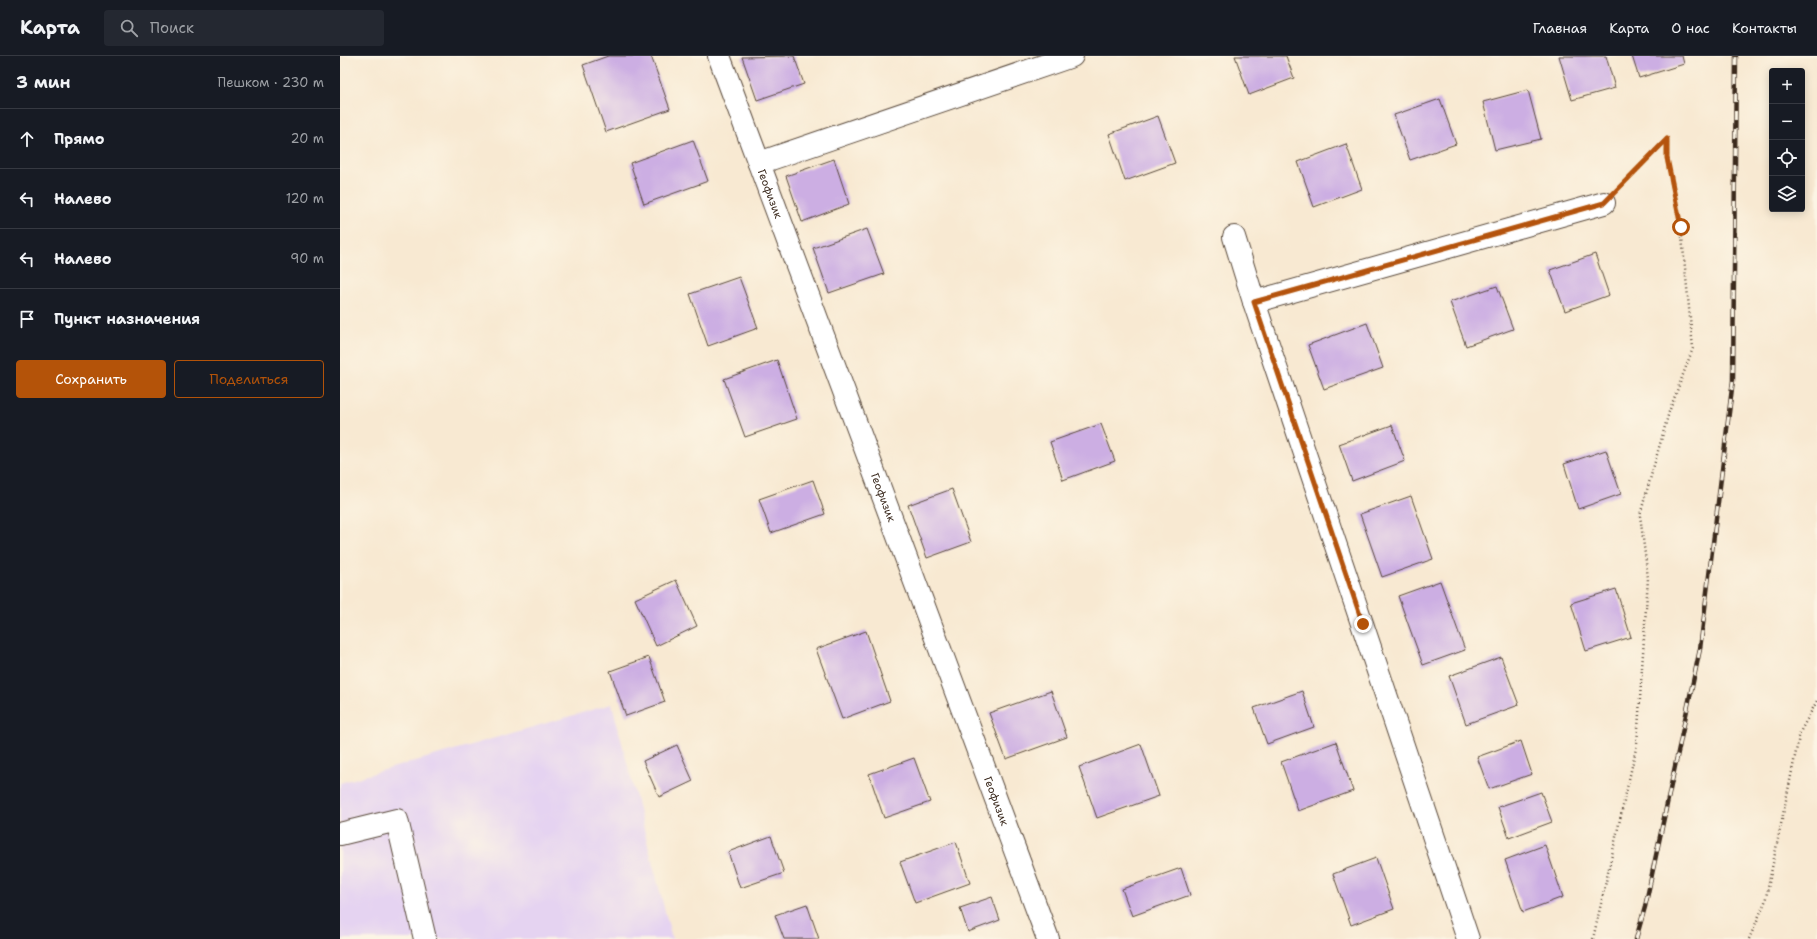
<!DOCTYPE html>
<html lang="ru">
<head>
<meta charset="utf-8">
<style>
	body { margin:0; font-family:"Shantell Sans",sans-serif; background:#242831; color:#f1f3f6 }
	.controls { position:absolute; right:12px; top:12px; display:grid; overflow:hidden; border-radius:4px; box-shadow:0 2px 10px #0003 }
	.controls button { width:36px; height:36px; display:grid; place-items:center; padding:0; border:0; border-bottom:1px solid #363941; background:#171b24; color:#f1f3f6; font:20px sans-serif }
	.stop { position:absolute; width:12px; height:12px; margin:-9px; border:3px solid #b45309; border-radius:50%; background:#fff }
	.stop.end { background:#b45309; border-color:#fff; box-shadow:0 1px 4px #0008 }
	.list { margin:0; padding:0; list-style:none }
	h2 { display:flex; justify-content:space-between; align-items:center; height:52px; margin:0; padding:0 16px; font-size:17px }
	h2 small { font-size:13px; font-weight:400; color:#9ea1a6 }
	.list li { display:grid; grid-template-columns:26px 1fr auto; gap:12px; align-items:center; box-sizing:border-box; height:60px; padding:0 16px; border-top:1px solid #363941 }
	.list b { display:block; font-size:15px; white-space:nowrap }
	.list em { font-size:13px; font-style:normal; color:#9ea1a6 }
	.actions { display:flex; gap:8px; padding:12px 16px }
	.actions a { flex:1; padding:9px 0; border:1px solid #b45309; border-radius:4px; text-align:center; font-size:14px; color:#b45309 }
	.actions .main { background:#b45309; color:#fff }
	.icon { flex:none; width:22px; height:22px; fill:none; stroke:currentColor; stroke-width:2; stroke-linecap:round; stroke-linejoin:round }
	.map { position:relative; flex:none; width:1477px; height:883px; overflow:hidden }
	header { display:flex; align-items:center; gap:24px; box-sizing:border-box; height:56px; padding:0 20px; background:#171b24; border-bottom:1px solid #363941 }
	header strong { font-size:19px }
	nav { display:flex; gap:22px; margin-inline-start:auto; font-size:14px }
	.search { width:280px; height:36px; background:#242831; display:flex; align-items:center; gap:10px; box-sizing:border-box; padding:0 14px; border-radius:4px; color:#9ea1a6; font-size:15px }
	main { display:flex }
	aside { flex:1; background:#171b24 }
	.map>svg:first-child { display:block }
</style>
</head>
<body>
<header>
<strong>Карта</strong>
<div class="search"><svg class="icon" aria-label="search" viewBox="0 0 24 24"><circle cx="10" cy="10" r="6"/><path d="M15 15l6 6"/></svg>Поиск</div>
<nav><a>Главная</a><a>Карта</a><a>О нас</a><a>Контакты</a></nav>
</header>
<main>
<aside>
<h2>3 мин<small>Пешком · 230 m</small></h2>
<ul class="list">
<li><svg class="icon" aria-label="ahead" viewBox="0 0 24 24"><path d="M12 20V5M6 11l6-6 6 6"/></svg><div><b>Прямо</b></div><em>20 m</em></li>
<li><svg class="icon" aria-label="left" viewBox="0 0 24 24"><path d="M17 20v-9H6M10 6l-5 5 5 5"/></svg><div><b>Налево</b></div><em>120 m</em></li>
<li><svg class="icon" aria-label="left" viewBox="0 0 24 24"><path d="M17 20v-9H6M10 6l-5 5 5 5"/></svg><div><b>Налево</b></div><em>90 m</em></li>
<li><svg class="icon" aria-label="arrive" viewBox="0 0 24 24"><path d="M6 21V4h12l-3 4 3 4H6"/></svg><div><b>Пункт назначения</b></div></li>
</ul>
<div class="actions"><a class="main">Сохранить</a><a>Поделиться</a></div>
</aside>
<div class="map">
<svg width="1477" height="883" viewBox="0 0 1477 883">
	<rect width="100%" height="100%" fill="#fcf5e5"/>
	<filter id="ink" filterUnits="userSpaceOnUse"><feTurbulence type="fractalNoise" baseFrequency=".025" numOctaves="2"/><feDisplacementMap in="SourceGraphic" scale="8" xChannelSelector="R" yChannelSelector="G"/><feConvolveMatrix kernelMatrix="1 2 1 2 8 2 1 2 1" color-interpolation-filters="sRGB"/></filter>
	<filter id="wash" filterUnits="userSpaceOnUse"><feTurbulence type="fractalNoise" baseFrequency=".012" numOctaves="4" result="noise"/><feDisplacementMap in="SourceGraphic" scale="16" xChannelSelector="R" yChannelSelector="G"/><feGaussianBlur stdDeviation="0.9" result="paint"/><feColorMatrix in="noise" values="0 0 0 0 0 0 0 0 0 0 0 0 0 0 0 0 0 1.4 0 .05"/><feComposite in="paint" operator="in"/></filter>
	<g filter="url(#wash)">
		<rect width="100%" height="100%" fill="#f8e9d2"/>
		<polygon fill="#e5d3f1" points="272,648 332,883 0,883 0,727"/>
		<g id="blocks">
			<g fill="#ccaee3">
				<polygon points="268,0 311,0 330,53 266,76 243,9"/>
				<polygon points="454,0 464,28 417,44 402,1"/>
				<polygon points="895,0 946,0 954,22 909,39"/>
				<polygon points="1219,0 1266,0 1275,32 1232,44"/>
				<polygon points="1292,0 1342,0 1344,8 1299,22"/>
				<polygon points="1188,34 1201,83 1155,94 1143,46"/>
				<polygon points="1100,43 1116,88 1070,104 1054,59"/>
				<polygon points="818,60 835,107 785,125 769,78"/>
				<polygon points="353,84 368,125 304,148 290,107"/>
				<polygon points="1006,88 1022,133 974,151 958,106"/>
				<polygon points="494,103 509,148 462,166 446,120"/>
				<polygon points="527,173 544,218 489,237 473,192"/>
				<polygon points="1255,198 1269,239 1225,255 1210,214"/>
				<polygon points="399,221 418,272 368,290 350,238"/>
				<polygon points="1157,230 1173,273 1126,290 1110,246"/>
				<polygon points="1027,267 1043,312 984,333 968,289"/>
				<polygon points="437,304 457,363 405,381 384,323"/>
				<polygon points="761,368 775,405 723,424 710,386"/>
				<polygon points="1052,369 1065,405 1012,425 999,388"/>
				<polygon points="1266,394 1281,438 1238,453 1224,408"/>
				<polygon points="473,424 485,458 431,477 419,443"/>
				<polygon points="612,433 631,486 587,502 568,449"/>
				<polygon points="1071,440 1093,503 1042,521 1020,458"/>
				<polygon points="336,524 357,570 316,590 295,543"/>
				<polygon points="1100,525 1125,594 1083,609 1058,540"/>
				<polygon points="1276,533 1291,581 1246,595 1231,547"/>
				<polygon points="526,575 550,645 502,663 476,593"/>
				<polygon points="309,601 325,646 286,660 270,615"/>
				<polygon points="1161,601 1179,649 1126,668 1109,620"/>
				<polygon points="711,635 727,681 666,703 649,657"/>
				<polygon points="962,635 974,671 927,688 914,652"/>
				<polygon points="1181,685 1192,718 1149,733 1137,701"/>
				<polygon points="996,686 1013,735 958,755 941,706"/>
				<polygon points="801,688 819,740 757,762 739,711"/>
				<polygon points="337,689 353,725 319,741 303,705"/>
				<polygon points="574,702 590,746 544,762 529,718"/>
				<polygon points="1201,736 1212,766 1169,782 1158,751"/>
				<polygon points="431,780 444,817 400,832 388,796"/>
				<polygon points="616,786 630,827 575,847 560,806"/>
				<polygon points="1205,789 1223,841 1183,856 1165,804"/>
				<polygon points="1036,802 1054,853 1011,869 993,818"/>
				<polygon points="841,812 850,839 792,860 782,833"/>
				<polygon points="652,841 660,864 628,876 620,852"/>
				<polygon points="467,848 479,883 444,883 435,859"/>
			</g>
		</g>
	</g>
	<g filter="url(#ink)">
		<use href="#blocks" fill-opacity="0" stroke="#574739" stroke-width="1"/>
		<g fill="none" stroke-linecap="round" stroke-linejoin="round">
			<g stroke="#574739" stroke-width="24">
				<g id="minor">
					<path id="s1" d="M379,0L708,883"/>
					<polyline points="419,107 732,0"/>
					<polyline points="894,181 914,246 1128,883"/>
					<polyline points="914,246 1264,147"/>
					<polyline points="0,778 57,764 85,883"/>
				</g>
			</g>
			<g stroke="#574739" stroke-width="2.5" stroke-dasharray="1 3" stroke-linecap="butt">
				<polyline points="1253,883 1297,688 1308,522 1300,459 1329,356 1353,292 1341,171 1327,102 1327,83 1281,130"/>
				<polyline points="1409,883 1425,846 1460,676 1477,645"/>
			</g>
			<use href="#minor" stroke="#fff" stroke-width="22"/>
			<g stroke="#3b2a1e" stroke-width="4.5">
				<polyline id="rail" points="1296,883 1305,851 1360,593 1393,324 1396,0"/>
			</g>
			<use href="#rail" stroke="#fcf5e5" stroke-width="3" stroke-dasharray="9" stroke-linecap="butt"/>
		</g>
	</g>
	<g fill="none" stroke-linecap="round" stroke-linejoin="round" filter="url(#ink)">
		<polyline stroke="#b45309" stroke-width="5" points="1023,568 914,246 1264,147 1327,83 1327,102 1341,171"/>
	</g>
	<g text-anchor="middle" stroke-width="3" stroke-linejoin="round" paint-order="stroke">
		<g font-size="11" fill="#3b2a1e" stroke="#fcf5e5">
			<text dy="4" stroke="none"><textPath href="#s1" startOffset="147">Геофизик</textPath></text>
			<text dy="4" stroke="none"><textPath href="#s1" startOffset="471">Геофизик</textPath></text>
			<text dy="4" stroke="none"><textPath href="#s1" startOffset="795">Геофизик</textPath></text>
		</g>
	</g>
</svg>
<div class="controls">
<button>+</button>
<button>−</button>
<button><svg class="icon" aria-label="locate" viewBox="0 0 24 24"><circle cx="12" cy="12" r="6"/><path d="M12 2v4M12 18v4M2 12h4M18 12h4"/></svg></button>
<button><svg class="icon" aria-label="layers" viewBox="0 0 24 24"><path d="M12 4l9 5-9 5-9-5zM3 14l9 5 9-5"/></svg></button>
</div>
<div class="stop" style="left:1341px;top:171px"></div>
<div class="stop end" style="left:1023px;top:568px"></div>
</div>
</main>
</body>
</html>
